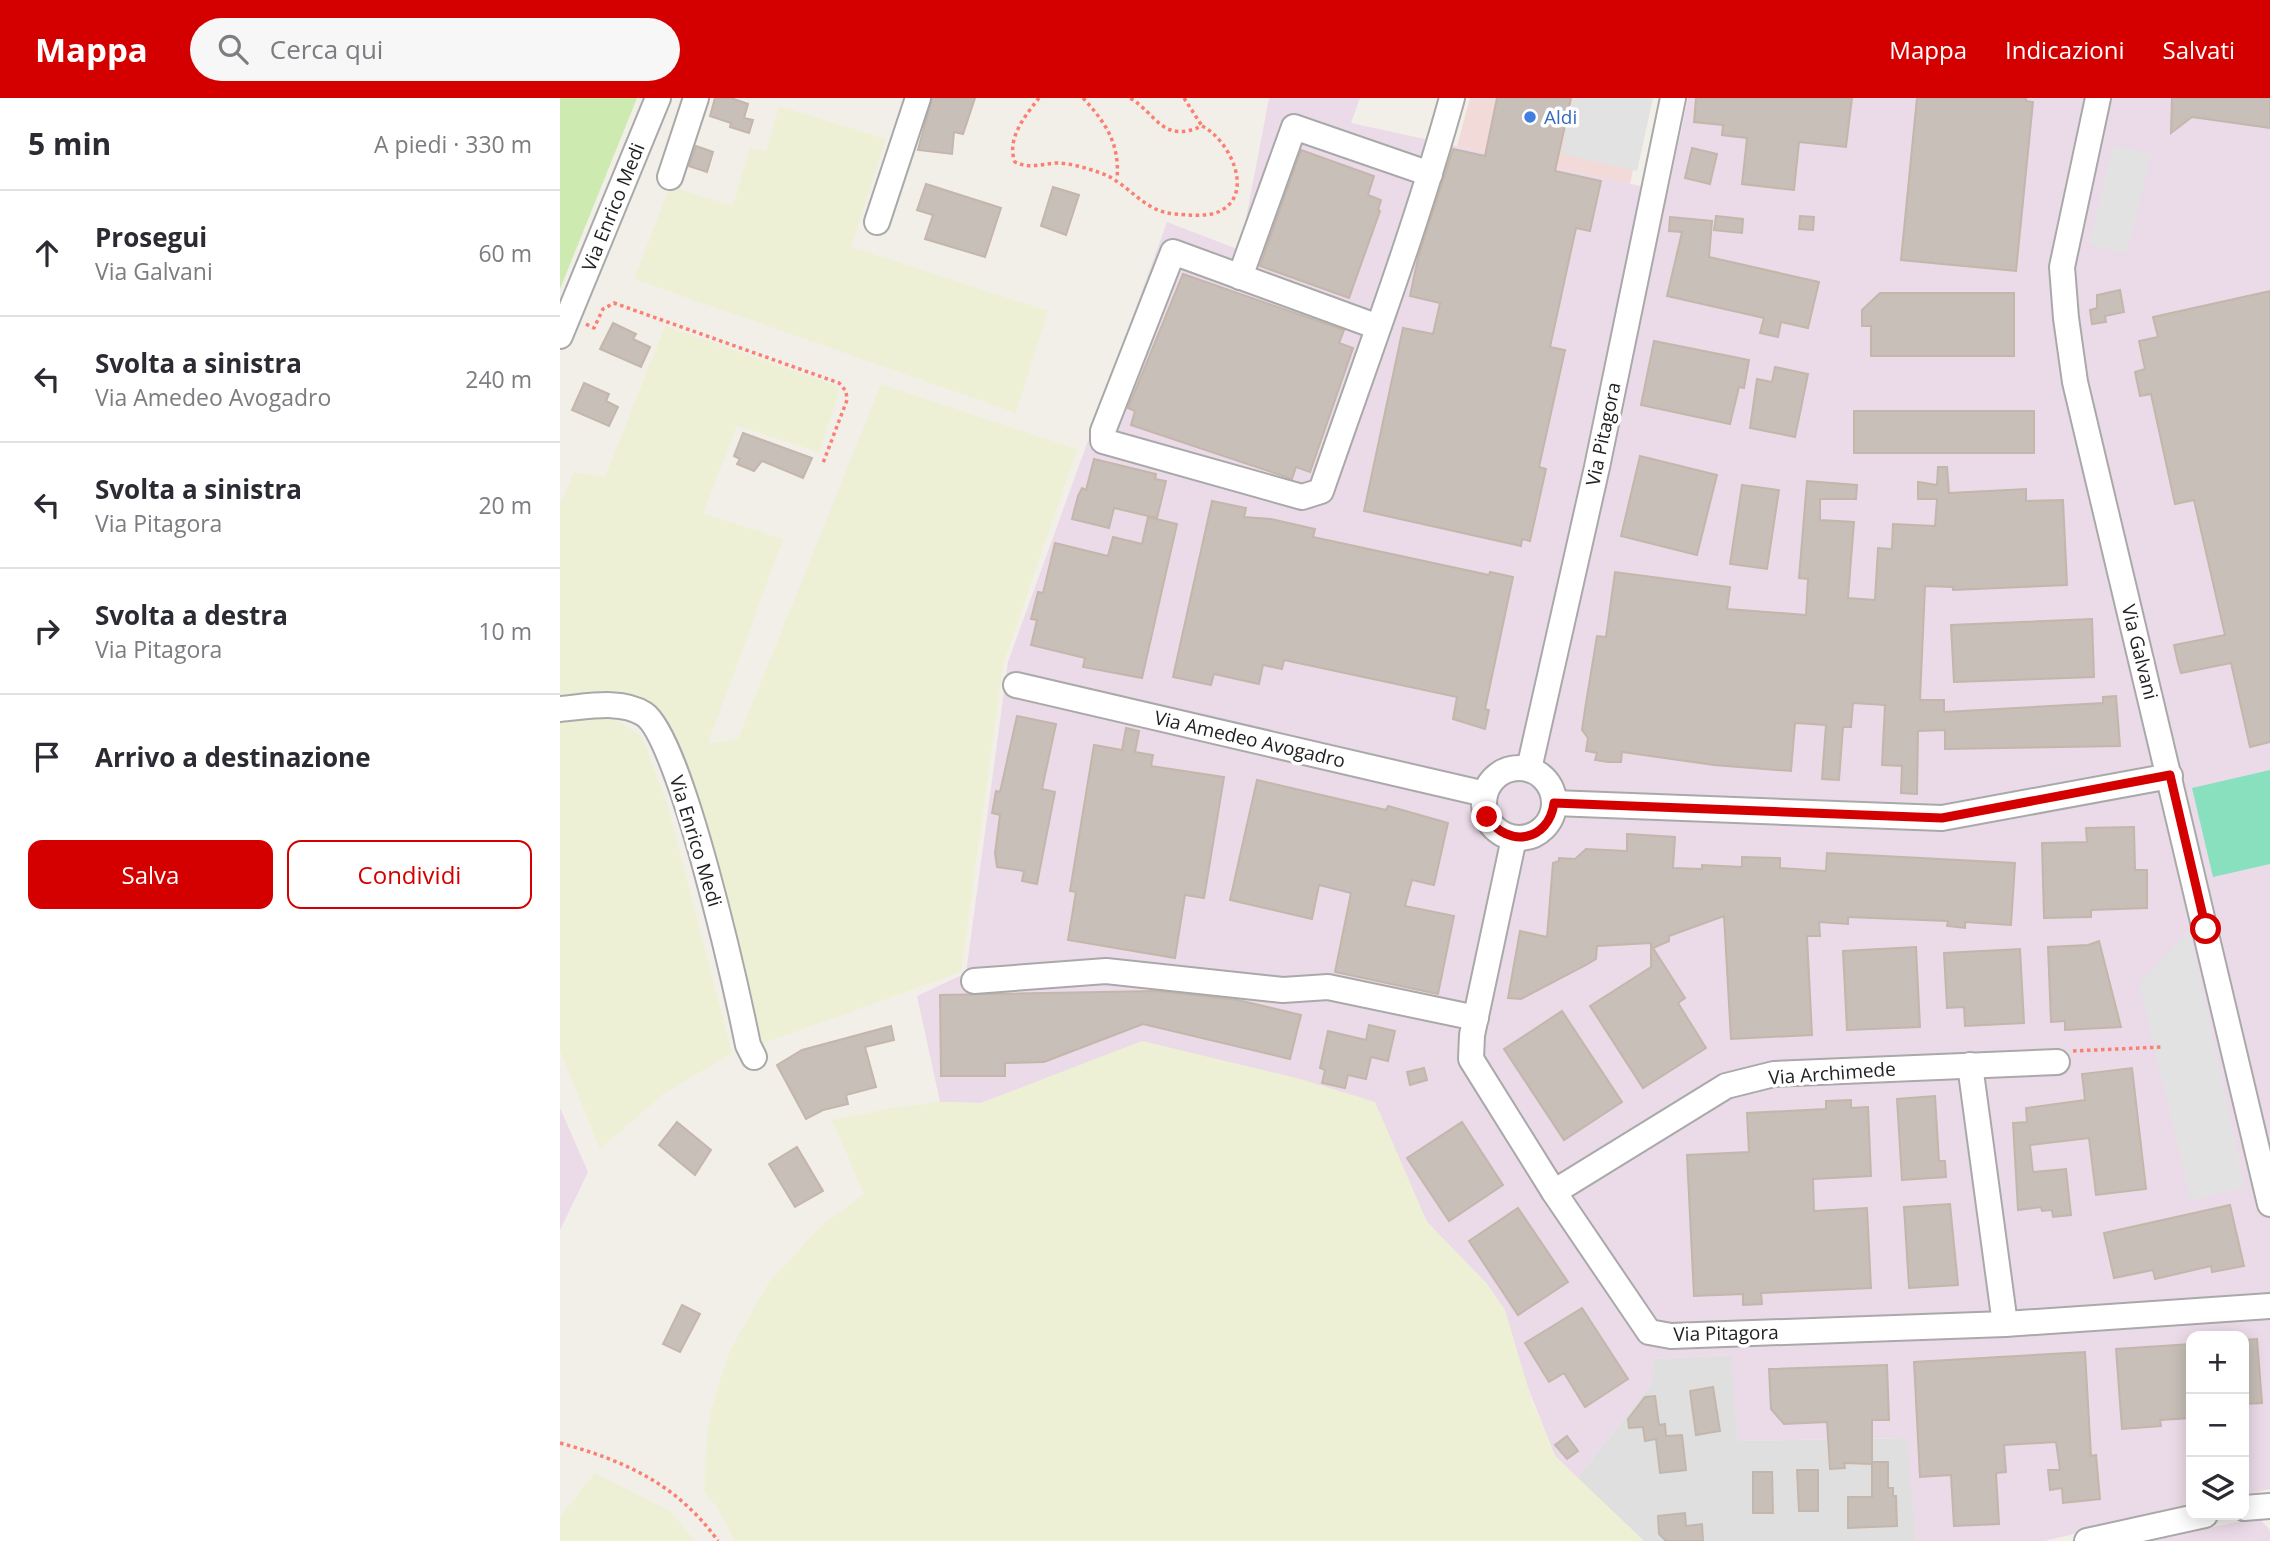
<!DOCTYPE html>
<html lang="it">
<head>
<meta charset="utf-8">
<style>
	body { margin:0; font-family:"Open Sans",sans-serif; background:#f7f7f7; color:#2b2b33 }
	.controls { position:absolute; right:21px; bottom:21px; display:grid; overflow:hidden; border-radius:14px; box-shadow:0 4px 18px #0003 }
	.controls button { width:63px; height:63px; display:grid; place-items:center; padding:0; border:0; border-bottom:2px solid #e1e1e2; background:#fff; color:#2b2b33; font:35px sans-serif }
	.stop { position:absolute; width:21px; height:21px; margin:-16px; border:5px solid #d40000; border-radius:50%; background:#fff }
	.stop.end { background:#d40000; border-color:#fff; box-shadow:0 2px 7px #0008 }
	.list { margin:0; padding:0; list-style:none }
	h2 { display:flex; justify-content:space-between; align-items:center; height:91px; margin:0; padding:0 28px; font-size:30px }
	h2 small { font-size:23px; font-weight:400; color:#7c7c81 }
	.list li { display:grid; grid-template-columns:46px 1fr auto; gap:21px; align-items:center; box-sizing:border-box; height:126px; padding:0 28px; border-top:2px solid #e1e1e2 }
	.list b { display:block; font-size:26px; white-space:nowrap }
	.list p { margin:0; font-size:23px; white-space:nowrap; color:#7c7c81 }
	.list em { font-size:23px; font-style:normal; color:#7c7c81 }
	.actions { display:flex; gap:14px; padding:21px 28px }
	.actions a { flex:1; padding:16px 0; border:2px solid #d40000; border-radius:14px; text-align:center; font-size:24px; color:#d40000 }
	.actions .main { background:#d40000; color:#fff }
	.icon { flex:none; width:38px; height:38px; fill:none; stroke:currentColor; stroke-width:2; stroke-linecap:round; stroke-linejoin:round }
	.map { position:relative; flex:none; width:1710px; height:1443px; overflow:hidden }
	header { display:flex; align-items:center; gap:42px; box-sizing:border-box; height:98px; padding:0 35px; background:#d40000; color:#fff }
	header strong { font-size:33px }
	nav { display:flex; gap:38px; margin-inline-start:auto; font-size:24px }
	.search { width:490px; height:63px; background:#f7f7f7; display:flex; align-items:center; gap:18px; box-sizing:border-box; padding:0 24px; border-radius:38px; color:#7c7c81; font-size:26px }
	main { display:flex }
	aside { flex:1; background:#fff }
	.map>svg:first-child { display:block }
</style>
</head>
<body>
<header>
<strong>Mappa</strong>
<div class="search"><svg class="icon" aria-label="search" viewBox="0 0 24 24"><circle cx="10" cy="10" r="6"/><path d="M15 15l6 6"/></svg>Cerca qui</div>
<nav><a>Mappa</a><a>Indicazioni</a><a>Salvati</a></nav>
</header>
<main>
<aside>
<h2>5 min<small>A piedi · 330 m</small></h2>
<ul class="list">
<li><svg class="icon" aria-label="ahead" viewBox="0 0 24 24"><path d="M12 20V5M6 11l6-6 6 6"/></svg><div><b>Prosegui</b><p>Via Galvani</p></div><em>60 m</em></li>
<li><svg class="icon" aria-label="left" viewBox="0 0 24 24"><path d="M17 20v-9H6M10 6l-5 5 5 5"/></svg><div><b>Svolta a sinistra</b><p>Via Amedeo Avogadro</p></div><em>240 m</em></li>
<li><svg class="icon" aria-label="left" viewBox="0 0 24 24"><path d="M17 20v-9H6M10 6l-5 5 5 5"/></svg><div><b>Svolta a sinistra</b><p>Via Pitagora</p></div><em>20 m</em></li>
<li><svg class="icon" aria-label="right" viewBox="0 0 24 24"><path d="M7 20v-9h11M14 6l5 5-5 5"/></svg><div><b>Svolta a destra</b><p>Via Pitagora</p></div><em>10 m</em></li>
<li><svg class="icon" aria-label="arrive" viewBox="0 0 24 24"><path d="M6 21V4h12l-3 4 3 4H6"/></svg><div><b>Arrivo a destinazione</b></div></li>
</ul>
<div class="actions"><a class="main">Salva</a><a>Condividi</a></div>
</aside>
<div class="map">
<svg width="1710" height="1443" viewBox="0 0 1710 1443">
	<rect width="100%" height="100%" fill="#f2efe9"/>
	<polygon fill="#e0dfdf" points="1172,1257 1178,1343 1348,1340 1356,1443 1084,1443 1017,1380 1091,1286 1093,1261"/>
	<polygon fill="#f2dad9" points="910,0 1089,0 1070,86 897,48"/>
	<g fill="#ebdbe8">
		<polygon points="709,0 800,0 791,25 1108,94 1128,0 1710,0 1710,1391 1684,1397 1684,1238 1631,1238 1631,1409 1484,1443 1356,1443 1347,1340 1178,1343 1171,1257 1094,1261 1091,1286 1017,1380 995,1358 927,1186 867,1124 842,1071 479,985 421,1005 380,1004 357,898 406,875 448,564 607,124 680,152"/>
		<polygon points="0,1010 28,1074 0,1132"/>
		<polygon points="1698,1419 1710,1432 1710,1443 1593,1443"/>
	</g>
	<g fill="#eef0d5">
		<polygon points="219,8 326,41 291,149 488,213 456,315 74,181 110,88 173,108 190,50 206,53"/>
		<polygon points="105,228 275,287 279,295 259,354 177,328 143,415 223,441 148,646 178,641 321,286 517,351 443,567 401,874 199,947 171,819 121,651 106,620 85,601 59,594 0,600 0,406 14,374 45,379"/>
		<polygon points="37,618 58,622 82,639 108,709 172,955 103,996 40,1051 0,952 0,622"/>
		<polygon points="582,943 740,981 815,1004 867,1124 927,1186 945,1212 972,1303 995,1358 1084,1443 175,1443 157,1409 144,1394 147,1337 152,1309 169,1254 209,1184 262,1127 304,1096 272,1022 332,1010 380,1004 421,1005"/>
		<polygon points="35,1375 110,1413 135,1443 0,1443 0,1419"/>
	</g>
	<polygon fill="#cdebb0" points="0,0 77,0 0,191"/>
	<polygon fill="#88e0be" points="1710,672 1710,766 1653,779 1632,690"/>
	<g fill="#e2e2e2">
		<polygon points="1013,0 1093,0 1077,73 1001,56"/>
		<polygon points="1553,47 1591,56 1567,155 1529,146"/>
		<polygon points="1629,832 1685,1089 1631,1103 1579,885"/>
	</g>
	<g fill="#c7bfb8" stroke="#c4b6ab" stroke-width="2">
		<polygon points="155,0 171,0 188,6 184,20 193,22 189,35 170,29 171,25 150,18"/>
		<polygon points="372,0 415,0 403,36 394,34 392,56 358,52"/>
		<polygon points="937,0 1011,0 995,73 1041,83 1030,133 1016,130 990,249 1005,252 979,369 986,371 970,443 962,441 961,448 804,413 843,230 873,236 880,205 850,198 858,160 893,51 925,58"/>
		<polygon points="1136,0 1292,0 1286,49 1239,44 1234,92 1182,86 1187,40 1162,37 1163,27 1134,24"/>
		<polygon points="1357,0 1466,0 1466,3 1473,4 1456,173 1341,162"/>
		<polygon points="1612,0 1710,0 1710,30 1632,19 1611,35"/>
		<polygon points="136,48 153,54 147,74 129,68"/>
		<polygon points="1132,50 1157,56 1150,86 1125,80"/>
		<polygon points="741,52 814,78 808,97 821,102 818,112 820,113 789,200 700,168"/>
		<polygon points="366,86 441,110 425,159 365,141 373,117 357,112"/>
		<polygon points="493,89 519,97 506,137 481,128"/>
		<polygon points="1156,118 1183,121 1182,135 1154,132"/>
		<polygon points="1240,118 1254,119 1253,132 1239,131"/>
		<polygon points="1110,119 1152,123 1149,159 1259,184 1248,230 1221,224 1218,239 1200,235 1204,220 1107,198 1122,134 1109,133"/>
		<polygon points="623,176 784,232 779,245 793,250 750,374 736,369 732,381 571,327 575,313 568,310"/>
		<polygon points="1560,192 1564,214 1545,218 1546,224 1532,226 1530,212 1537,210 1537,197"/>
		<polygon points="1710,193 1710,644 1690,649 1671,565 1621,575 1618,565 1614,547 1665,537 1634,402 1615,406 1591,296 1580,298 1575,274 1585,271 1579,243 1598,239 1593,219"/>
		<polygon points="1320,195 1454,195 1454,258 1311,258 1311,228 1302,228 1302,212"/>
		<polygon points="53,225 76,236 73,241 90,249 81,269 40,251"/>
		<polygon points="1094,243 1189,262 1184,290 1179,289 1170,326 1081,307"/>
		<polygon points="1215,269 1248,276 1235,339 1190,330 1197,281 1212,284"/>
		<polygon points="24,285 49,296 46,303 58,309 49,328 12,312"/>
		<rect x="1294" y="313" width="180" height="42"/>
		<polygon points="183,335 252,360 243,380 202,363 194,373 177,366 180,361 174,358"/>
		<polygon points="1080,358 1157,377 1137,457 1061,438"/>
		<polygon points="534,361 596,376 595,381 606,383 597,420 554,410 549,430 512,421 518,398 522,390 526,392"/>
		<polygon points="1378,369 1387,369 1389,395 1466,391 1466,403 1503,402 1507,487 1393,492 1393,489 1365,488 1360,602 1384,602 1384,614 1543,605 1543,599 1556,598 1560,648 1385,651 1385,632 1358,633 1357,696 1341,695 1342,668 1322,667 1325,607 1293,605 1291,629 1283,629 1279,682 1262,681 1266,627 1235,625 1231,673 1154,667 1062,654 1061,664 1048,664 1035,662 1037,655 1026,653 1028,640 1022,632 1026,605 1037,538 1046,539 1055,474 1170,489 1167,511 1246,517 1248,481 1239,480 1247,383 1297,387 1296,401 1260,401 1260,422 1294,424 1288,500 1315,502 1318,450 1332,451 1333,426 1375,428 1377,401 1358,401 1358,384 1377,387"/>
		<polygon points="1182,387 1219,392 1207,471 1170,466"/>
		<polygon points="652,403 686,410 684,419 711,421 755,431 753,439 929,477 930,474 953,479 925,611 929,612 925,631 893,621 897,599 724,562 722,571 703,567 699,586 654,576 651,587 613,579"/>
		<polygon points="588,419 617,426 582,580 523,569 525,560 471,547 477,522 471,521 478,494 483,495 495,445 548,458 553,439 582,446"/>
		<polygon points="1532,521 1534,579 1394,584 1391,527"/>
		<polygon points="457,618 496,626 482,691 495,694 477,786 462,783 464,773 437,769 435,755 440,717 432,715 436,693 440,694"/>
		<polygon points="566,630 579,633 575,654 593,657 591,668 664,679 644,800 625,797 615,860 508,842 516,794 510,793 534,647 562,652"/>
		<polygon points="697,682 826,712 828,708 888,725 874,787 852,782 845,808 894,818 878,896 775,874 791,795 759,787 752,821 670,802"/>
		<polygon points="1574,729 1575,772 1587,772 1587,810 1531,812 1531,819 1484,820 1482,745 1527,744 1526,730"/>
		<polygon points="1067,736 1115,739 1113,770 1142,771 1142,767 1182,769 1182,759 1220,760 1220,770 1266,773 1267,755 1455,765 1451,827 1405,824 1405,830 1387,828 1388,823 1288,819 1288,826 1259,824 1260,838 1247,838 1252,937 1171,941 1164,818 1109,838 1109,843 1093,850 1125,900 1118,905 1146,950 1083,990 1030,908 1091,869 1091,845 1037,848 1036,861 1026,867 961,901 948,900 960,833 987,839 993,765 999,763 999,760 1015,761 1026,751 1067,753"/>
		<polygon points="1539,843 1561,929 1505,932 1505,923 1491,924 1488,849 1528,847"/>
		<polygon points="1356,849 1360,929 1287,932 1283,853"/>
		<polygon points="1460,851 1464,925 1405,928 1404,909 1387,910 1384,855"/>
		<polygon points="596,893 678,902 741,917 730,961 583,926 484,964 445,965 445,978 381,978 380,897"/>
		<polygon points="1002,913 1062,1004 1004,1042 944,951"/>
		<polygon points="809,927 835,933 828,963 811,959 806,981 788,977 785,990 762,985 765,972 760,970 768,933 806,942"/>
		<polygon points="331,928 334,942 305,949 316,989 286,997 288,1006 263,1012 246,1021 217,967 242,952"/>
		<polygon points="864,970 867,982 850,987 847,974"/>
		<polygon points="1572,970 1586,1091 1536,1097 1529,1040 1470,1047 1473,1074 1506,1071 1511,1117 1493,1119 1492,1112 1482,1113 1481,1109 1458,1112 1453,1025 1467,1024 1466,1010 1525,1002 1522,976"/>
		<polygon points="1375,998 1379,1063 1385,1063 1386,1079 1342,1082 1337,1001"/>
		<polygon points="1291,1002 1291,1010 1308,1009 1311,1078 1253,1081 1254,1113 1307,1110 1311,1190 1201,1195 1202,1206 1183,1207 1183,1196 1134,1198 1127,1057 1189,1054 1187,1015 1266,1011 1266,1003"/>
		<polygon points="117,1024 151,1052 135,1077 99,1047"/>
		<polygon points="902,1024 943,1087 889,1123 847,1060"/>
		<polygon points="237,1049 263,1093 235,1109 209,1066"/>
		<polygon points="1390,1106 1398,1187 1349,1190 1344,1109"/>
		<polygon points="1670,1107 1684,1168 1652,1174 1651,1168 1595,1181 1593,1172 1554,1180 1544,1135"/>
		<polygon points="958,1110 1008,1184 958,1217 909,1143"/>
		<polygon points="122,1207 140,1216 120,1254 103,1246"/>
		<polygon points="1022,1210 1068,1281 1025,1309 1004,1275 989,1284 965,1245"/>
		<polygon points="1697,1241 1702,1305 1684,1306 1684,1242"/>
		<polygon points="1631,1246 1631,1320 1600,1322 1601,1328 1562,1331 1556,1251"/>
		<polygon points="1525,1254 1531,1358 1536,1357 1540,1401 1503,1405 1502,1390 1490,1392 1488,1372 1500,1372 1496,1344 1444,1347 1446,1374 1436,1375 1439,1426 1394,1428 1391,1377 1360,1379 1354,1264"/>
		<polygon points="1327,1267 1329,1322 1312,1322 1312,1366 1284,1365 1285,1370 1270,1371 1267,1324 1224,1326 1211,1311 1209,1271"/>
		<polygon points="1153,1289 1160,1333 1136,1337 1130,1293"/>
		<polygon points="1095,1298 1099,1327 1105,1326 1106,1338 1122,1337 1126,1372 1100,1375 1096,1341 1085,1343 1083,1329 1069,1330 1068,1321 1085,1299"/>
		<polygon points="1007,1338 1018,1353 1007,1361 995,1347"/>
		<polygon points="1312,1364 1328,1364 1328,1390 1333,1390 1333,1398 1336,1398 1337,1428 1288,1430 1288,1399 1312,1399"/>
		<polygon points="1237,1372 1258,1372 1258,1413 1239,1413"/>
		<polygon points="1193,1374 1212,1374 1213,1415 1193,1415"/>
		<polygon points="1125,1415 1126,1428 1142,1426 1143,1443 1106,1443 1099,1436 1098,1418"/>
	</g>
	<g fill="none" stroke-linecap="round" stroke-linejoin="round">
		<g stroke="#a9a9a9" stroke-width="28">
			<g id="minor">
				<polyline points="1538,0 1502,169 1506,220 1515,284 1710,1106"/>
				<polyline points="110,79 136,0"/>
				<polyline points="317,124 358,0"/>
				<polyline points="680,179 734,29 870,76"/>
				<path d="M818,229L613,154L543,333V343L742,399L761,393C806,263 855,133 892,0"/>
				<polyline points="0,238 98,0"/>
				<polyline points="456,587 925,696"/>
				<path d="M0,611C26,609 61,601 84,616C121,640 177,893 188,947L194,959"/>
				<circle cx="959" cy="705" r="35"/>
				<polyline points="969,671 1037,369 1113,0"/>
				<polyline points="994,705 1382,720 1610,678"/>
				<polyline points="954,740 912,937 911,961 994,1094 1089,1234 1111,1238 1445,1226 1710,1208"/>
				<polyline points="414,883 546,873 723,892 768,889 916,920"/>
				<polyline points="1410,967 1445,1226"/>
				<polyline points="994,1094 1166,988 1214,976 1497,964"/>
				<polyline points="1684,1410 1710,1408"/>
				<polyline points="1527,1443 1645,1417"/>
			</g>
		</g>
		<g stroke="#fa8072" stroke-width="3.5" stroke-dasharray="3.5 3.5" stroke-linecap="butt">
			<path d="M479,0C465,18 446,41 455,64C470,71 481,66 496,65C510,65 526,70 538,74C568,83 582,114 615,116C628,117 646,119 658,114C697,97 669,41 642,28C602,46 597,16 570,0"/>
			<path d="M523,0C546,25 560,46 557,81"/>
			<polyline points="624,0 642,28"/>
			<polyline points="26,226 34,230 43,211 54,205 279,285 286,293 287,302 263,365"/>
			<polyline points="1513,953 1602,949"/>
			<path d="M0,1345C66,1363 118,1387 158,1443"/>
		</g>
		<use href="#minor" stroke="#fff" stroke-width="24"/>
	</g>
	<g fill="none" stroke-linecap="round" stroke-linejoin="round">
		<path stroke="#d40000" stroke-width="9" d="M927,719C948,751 989,743 994,705L1382,720L1610,677L1646,831"/>
	</g>
	<circle fill="#3f7fe0" stroke="#fff" stroke-width="2.5" cx="970" cy="19" r="7"/>
	<g text-anchor="middle" stroke-width="7" stroke-linejoin="round" paint-order="stroke">
		<g font-size="19" fill="#366cbe" stroke="#fff" text-anchor="start">
			<text x="984" y="26">Aldi</text>
		</g>
		<g font-size="19" fill="#222" stroke="#fff">
			<text transform="translate(53 109) rotate(-68)" y="7">Via Enrico Medi</text>
			<text transform="translate(1043 336) rotate(-78)" y="7">Via Pitagora</text>
			<text transform="translate(1580 554) rotate(76)" y="7">Via Galvani</text>
			<text transform="translate(690 641) rotate(13)" y="7">Via Amedeo Avogadro</text>
			<text transform="translate(136 743) rotate(73)" y="7">Via Enrico Medi</text>
			<text transform="translate(1272 975) rotate(-4)" y="7">Via Archimede</text>
			<text transform="translate(1166 1235) rotate(-1)" y="7">Via Pitagora</text>
		</g>
	</g>
</svg>
<div class="controls">
<button>+</button>
<button>−</button>
<button><svg class="icon" aria-label="layers" viewBox="0 0 24 24"><path d="M12 4l9 5-9 5-9-5zM3 14l9 5 9-5"/></svg></button>
</div>
<div class="stop" style="left:1646px;top:831px"></div>
<div class="stop end" style="left:927px;top:719px"></div>
</div>
</main>
</body>
</html>
